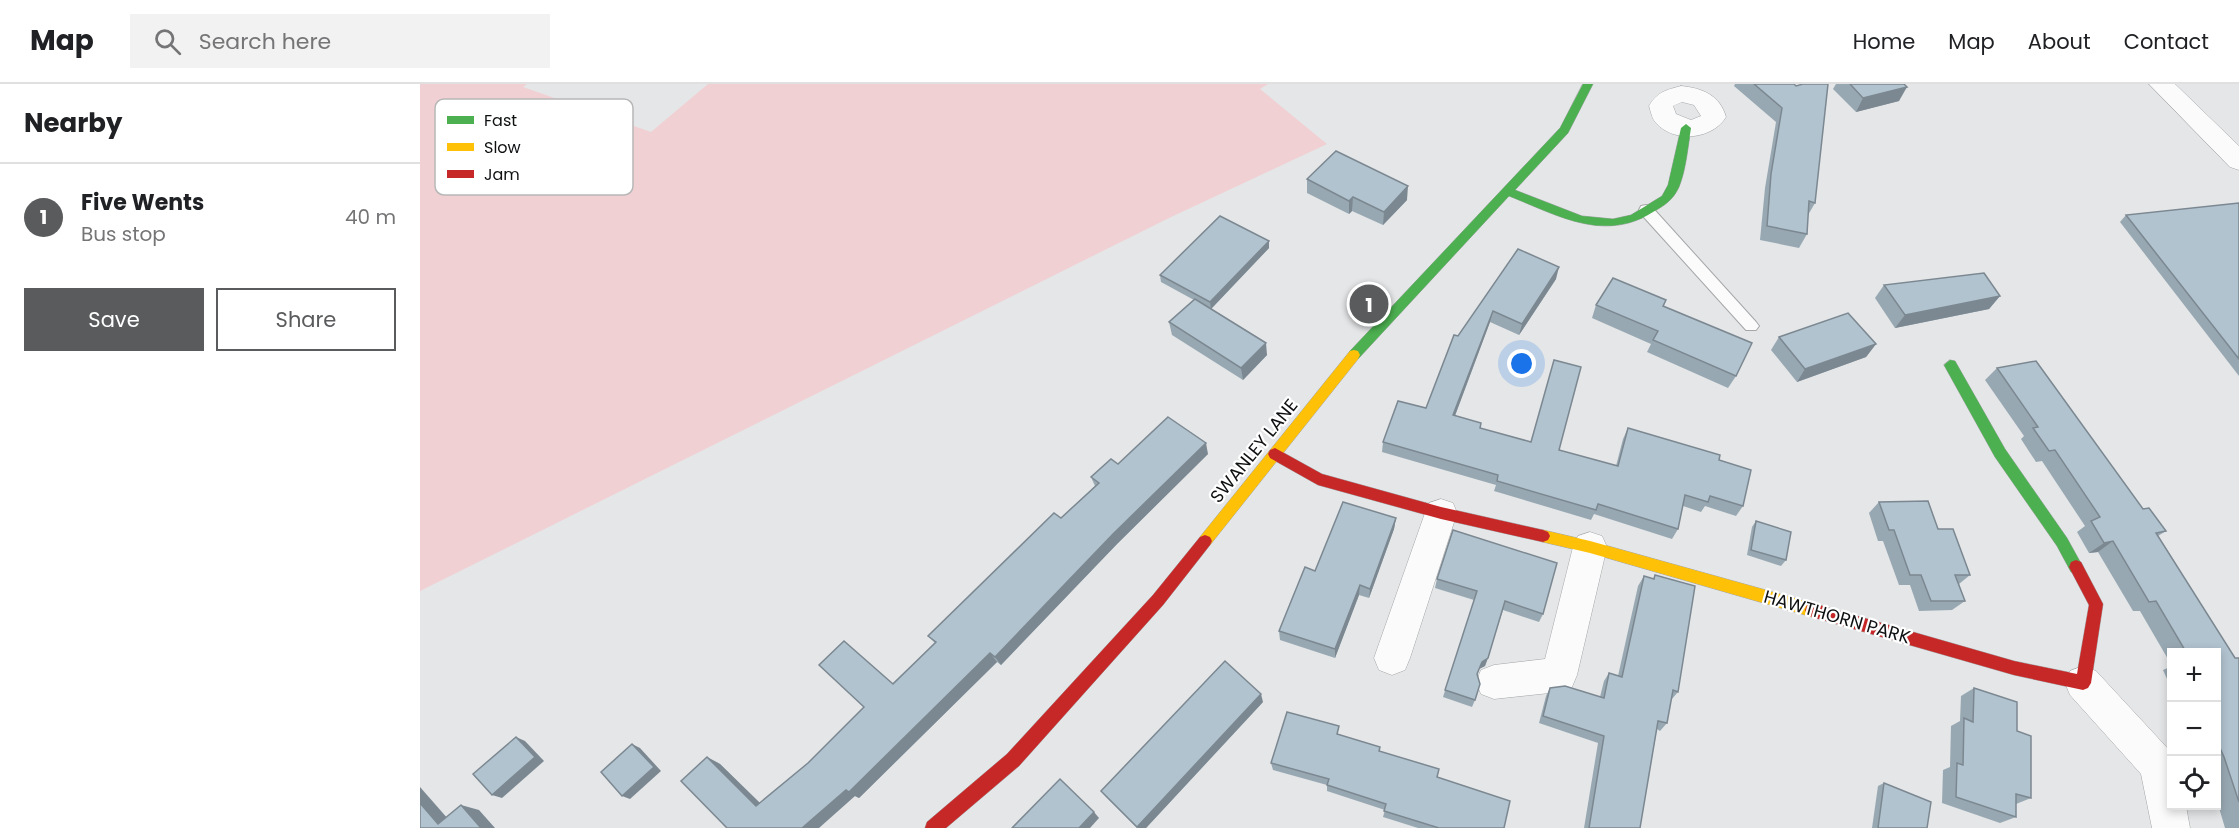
<!DOCTYPE html>
<html lang="en">
<head>
<meta charset="utf-8">
<style>
	body { margin:0; font-family:Poppins,sans-serif; background:#f2f2f2; color:#202124 }
	.controls { position:absolute; right:18px; bottom:18px; display:grid; overflow:hidden; border-radius:0px; box-shadow:0 3px 9px #0003 }
	.controls button { width:54px; height:54px; display:grid; place-items:center; padding:0; border:0; border-bottom:2px solid #e0e0e0; background:#fff; color:#202124; font:30px sans-serif }
	.you { position:absolute; left:1102px; top:280px; width:21px; height:21px; margin:-15px; border:4px solid #fff; border-radius:50%; background:#1a73e8; box-shadow:0 0 0 9px #1a73e833 }
	.badge { display:grid; place-items:center; width:39px; height:39px; border-radius:50%; background:#595b5c; color:#fff; font-size:20px; font-weight:700 }
	.pin { position:absolute; translate:-50% -50%; border:3px solid #fff; box-shadow:0 2px 6px #0006 }
	.list { margin:0; padding:0; list-style:none }
	h2 { display:flex; justify-content:space-between; align-items:center; height:78px; margin:0; padding:0 24px; font-size:26px }
	h2 small { font-size:20px; font-weight:400; color:#757577 }
	.list li { display:grid; grid-template-columns:39px 1fr auto; gap:18px; align-items:center; box-sizing:border-box; height:108px; padding:0 24px; border-top:2px solid #e0e0e0 }
	.list b { display:block; font-size:22px; white-space:nowrap }
	.list p { margin:0; font-size:20px; white-space:nowrap; color:#757577 }
	.list em { font-size:20px; font-style:normal; color:#757577 }
	.actions { display:flex; gap:12px; padding:18px 24px }
	.actions a { flex:1; padding:14px 0; border:2px solid #595b5c; border-radius:0px; text-align:center; font-size:21px; color:#595b5c }
	.actions .main { background:#595b5c; color:#fff }
	.icon { flex:none; width:33px; height:33px; fill:none; stroke:currentColor; stroke-width:2; stroke-linecap:round; stroke-linejoin:round }
	.map { position:relative; flex:none; width:1819px; height:744px; overflow:hidden }
	header { display:flex; align-items:center; gap:36px; box-sizing:border-box; height:84px; padding:0 30px; background:#fff; border-bottom:2px solid #e0e0e0 }
	header strong { font-size:28px }
	nav { display:flex; gap:33px; margin-inline-start:auto; font-size:21px }
	.search { width:420px; height:54px; background:#f2f2f2; display:flex; align-items:center; gap:15px; box-sizing:border-box; padding:0 21px; border-radius:0px; color:#757577; font-size:22px }
	main { display:flex }
	aside { flex:1; background:#fff }
	.map>svg:first-child { display:block }
</style>
</head>
<body>
<header>
<strong>Map</strong>
<div class="search"><svg class="icon" aria-label="search" viewBox="0 0 24 24"><circle cx="10" cy="10" r="6"/><path d="M15 15l6 6"/></svg>Search here</div>
<nav><a>Home</a><a>Map</a><a>About</a><a>Contact</a></nav>
</header>
<main>
<aside>
<h2>Nearby<small></small></h2>
<ul class="list">
<li><span class="badge">1</span><div><b>Five Wents</b><p>Bus stop</p></div><em>40 m</em></li>
</ul>
<div class="actions"><a class="main">Save</a><a>Share</a></div>
</aside>
<div class="map">
<svg width="1819" height="744" viewBox="0 0 1819 744">
	<rect width="100%" height="100%" fill="#e4e6e8"/>
	<polygon fill="#f1d0d3" points="0,0 107,0 103,3 231,48 288,0 848,0 840,5 907,60 749,134 0,507"/>
	<g fill="none" stroke-linecap="round" stroke-linejoin="round">
		<g stroke="#a4a6a7" stroke-width="2">
			<polygon id="lane" points="1226,121 1231,122 1336,238 1339,242 1336,246 1326,246 1221,130 1219,126 1221,122"/>
		</g>
		<g stroke="#a4a6a7" stroke-width="1">
			<g id="street">
				<polygon points="1729,0 1755,0 1819,62 1819,86 1810,83"/>
				<path d="M1261,2C1282,4 1300,11 1306,33C1293,55 1255,60 1236,39C1232,35 1231,28 1229,22C1237,8 1246,6 1261,2ZM1262,18L1274,21L1281,32L1271,36L1256,30L1253,22Z"/>
				<polygon points="1021,415 1033,419 1037,429 990,574 985,586 972,591 959,586 954,574 1005,429 1009,419"/>
				<polygon points="1170,448 1182,452 1187,463 1157,591 1152,603 1139,608 1074,615 1061,610 1056,598 1061,586 1074,581 1125,575 1153,463 1158,452"/>
				<polygon points="1663,582 1676,587 1751,668 1752,722 1766,722 1770,744 1732,744 1721,690 1650,611 1645,599 1650,587"/>
			</g>
		</g>
		<g stroke="#a4a6a7" stroke-width="1">
			<g id="fast">
				<path d="M1163,0H1173L1148,49L1095,106L1162,132L1193,135L1211,131L1242,112L1248,101L1261,44L1266,40L1271,44C1268,62 1266,86 1259,103C1253,116 1245,121 1233,128C1184,159 1137,131 1089,112L938,275H930L928,271L930,267L1140,44Z"/>
				<polygon points="1530,276 1535,277 1585,365 1647,454 1663,483 1661,488 1656,490 1651,488 1637,462 1575,373 1524,281"/>
			</g>
		</g>
		<g stroke="#a4a6a7" stroke-width="1">
			<g id="slow">
				<polygon points="934,266 938,267 940,271 938,275 790,461 785,463 780,461 778,457 780,453 930,267"/>
				<polygon points="1123,446 1170,457 1392,519 1397,521 1399,526 1397,531 1392,533 1170,469 1123,458 1118,456 1116,452 1118,448"/>
			</g>
		</g>
		<g stroke="#a4a6a7" stroke-width="1">
			<g id="jam">
				<polygon points="855,364 902,390 1021,423 1123,446 1128,448 1130,452 1128,456 1123,458 1021,435 898,401 850,374 848,370 850,366"/>
				<polygon points="785,451 790,453 792,457 790,461 743,521 599,682 526,744 505,744 507,738 587,670 733,511 780,453"/>
				<polygon points="1656,476 1661,478 1683,520 1671,599 1668,604 1663,606 1594,591 1392,533 1387,531 1385,526 1387,521 1392,519 1594,577 1657,590 1669,521 1649,483 1651,478"/>
			</g>
		</g>
		<use href="#lane" fill="#fbfbfc" fill-rule="evenodd"/>
		<use href="#street" fill="#fbfbfc" fill-rule="evenodd"/>
		<use href="#fast" fill="#4caf50" fill-rule="evenodd"/>
		<use href="#slow" fill="#ffc107" fill-rule="evenodd"/>
		<use href="#jam" fill="#c62828" fill-rule="evenodd"/>
	</g>
	<g fill="#98a8b2">
		<polygon points="1315,0 1374,0 1395,119 1388,131 1387,150 1379,164 1340,156 1345,104 1356,38 1314,2"/>
		<polygon points="1416,0 1484,0 1479,17 1436,28 1413,5"/>
		<polygon points="887,95 987,116 963,141 932,127 929,130 887,109"/>
		<polygon points="1819,119 1819,292 1700,138 1706,131"/>
		<polygon points="849,164 791,225 847,271 823,296 752,251 749,238 774,216 741,198 740,191"/>
		<polygon points="1098,165 1136,195 1099,251 1070,238 1035,332 1060,344 1196,382 1203,355 1208,344 1299,376 1323,422 1316,432 1285,422 1281,428 1263,422 1258,445 1252,455 1174,430 1171,436 1074,407 1076,401 962,368 963,358 1006,324 1038,252"/>
		<polygon points="1464,201 1580,212 1569,225 1475,244 1455,214"/>
		<polygon points="1246,216 1244,222 1316,292 1308,304 1227,268 1231,260 1172,234 1176,221"/>
		<polygon points="1359,253 1456,260 1446,273 1377,298 1351,266"/>
		<polygon points="1577,284 1746,447 1738,452 1815,574 1819,574 1819,744 1805,744 1797,717 1797,568 1752,568 1752,582 1720,527 1713,527 1678,468 1669,469 1657,448 1665,442 1622,377 1616,378 1601,355 1604,352 1565,296"/>
		<polygon points="788,370 697,460 581,581 577,578 439,714 435,712 307,744 287,673 300,680 340,719 388,679 515,559 508,552 641,434 675,402 671,393 698,380"/>
		<polygon points="1459,418 1518,445 1550,491 1539,500 1545,517 1532,526 1499,527 1490,501 1479,501 1463,457 1458,457 1449,429"/>
		<polygon points="976,434 974,445 949,514 939,511 915,574 860,556 859,547 895,487"/>
		<polygon points="1336,437 1366,476 1361,482 1327,471 1332,443"/>
		<polygon points="1033,446 1123,530 1119,538 1083,526 1065,582 1059,585 1057,590 1055,616 1052,623 1023,613 1054,516 1015,504 1017,495"/>
		<polygon points="1235,491 1258,608 1251,616 1247,639 1240,647 1237,645 1220,744 1164,744 1178,659 1119,639 1126,612 1130,604 1180,613 1184,597 1189,589 1198,592 1218,502 1224,492 1233,495"/>
		<polygon points="1752,582 1752,606 1743,586"/>
		<polygon points="1554,604 1597,647 1611,714 1596,720 1596,733 1580,739 1522,719 1523,686 1530,683 1531,642 1540,637 1541,612"/>
		<polygon points="843,618 726,744 717,744 686,713 681,707"/>
		<polygon points="919,651 960,663 960,668 1017,693 1084,744 998,744 963,733 965,726 907,707 907,701 853,686 851,679"/>
		<polygon points="1464,699 1507,744 1452,744 1458,702"/>
	</g>
	<g fill="#7c8891">
		<polygon points="1487,3 1479,17 1436,28 1443,14"/>
		<polygon points="988,102 987,116 963,141 964,128"/>
		<polygon points="933,113 932,127 929,130 929,117"/>
		<polygon points="849,157 849,164 791,225 790,218"/>
		<polygon points="1139,183 1136,195 1099,251 1102,240"/>
		<polygon points="1580,212 1569,225 1475,244 1485,231"/>
		<polygon points="1073,227 1070,238 1031,342 1033,331"/>
		<polygon points="846,259 847,271 823,296 821,284"/>
		<polygon points="1456,260 1446,273 1377,298 1385,285"/>
		<polygon points="786,359 788,370 697,460 581,581 575,573 693,450"/>
		<polygon points="976,434 974,445 949,514 950,505"/>
		<polygon points="1693,457 1678,468 1669,469 1684,459"/>
		<polygon points="940,501 939,511 915,574 915,565"/>
		<polygon points="570,569 577,578 439,714 435,712 399,744 382,744"/>
		<polygon points="1068,574 1065,582 1059,585 1062,578"/>
		<polygon points="841,610 843,618 726,744 718,744 717,743"/>
		<polygon points="96,653 105,657 124,677 82,714 72,711"/>
		<polygon points="212,660 220,664 241,687 210,715 202,712"/>
		<polygon points="287,673 300,680 348,727 336,722"/>
		<polygon points="0,703 36,744 18,740 0,719"/>
		<polygon points="41,721 59,726 75,744 61,744"/>
		<polygon points="674,728 679,734 670,744 659,744"/>
	</g>
	<g fill="#b1c3cf" stroke="#7c8891" stroke-width="1.5">
		<polygon points="1334,0 1374,0 1376,2 1383,0 1408,0 1395,119 1389,117 1387,150 1347,142 1351,90 1362,24"/>
		<polygon points="1430,0 1484,0 1487,3 1443,14"/>
		<polygon points="916,67 988,102 964,128 933,113 929,117 887,95"/>
		<polygon points="1819,119 1819,275 1706,131"/>
		<polygon points="800,132 849,157 790,218 740,191"/>
		<polygon points="1098,165 1139,183 1102,240 1073,227 1033,331 1061,339 1060,344 1111,358 1134,276 1161,283 1139,366 1198,382 1208,344 1300,371 1299,376 1331,386 1323,422 1290,412 1288,418 1265,411 1258,445 1178,420 1176,426 1077,397 1078,391 963,358 978,317 1006,324 1034,251 1038,252"/>
		<polygon points="1564,189 1580,212 1485,231 1464,201"/>
		<polygon points="1193,194 1246,216 1243,222 1332,259 1316,292 1233,256 1238,247 1176,221"/>
		<polygon points="775,215 846,259 821,284 749,238"/>
		<polygon points="1428,229 1456,260 1385,285 1359,253"/>
		<polygon points="1616,277 1723,425 1729,424 1746,447 1736,449 1815,574 1819,574 1819,718 1804,673 1797,657 1797,568 1766,568 1736,517 1729,518 1693,457 1684,459 1671,437 1680,433 1635,366 1629,367 1613,344 1618,343 1577,284"/>
		<polygon points="748,333 786,359 693,450 575,573 570,569 429,708 426,706 382,744 307,744 261,697 287,673 336,722 388,679 444,623 399,581 424,557 473,600 516,558 508,552 634,429 641,434 679,399 671,393 691,375 698,380"/>
		<polygon points="1508,417 1518,445 1533,445 1550,491 1535,491 1545,517 1511,517 1501,491 1490,491 1474,446 1469,446 1459,418"/>
		<polygon points="923,418 976,434 950,505 940,501 915,565 859,547 885,483 895,487"/>
		<polygon points="1336,437 1371,448 1366,476 1331,466"/>
		<polygon points="1033,446 1137,479 1123,530 1085,517 1068,574 1062,578 1057,590 1060,600 1055,616 1025,606 1057,507 1017,495"/>
		<polygon points="1235,491 1275,502 1258,608 1253,606 1247,639 1238,637 1220,744 1169,744 1184,652 1123,632 1130,604 1145,602 1184,614 1189,589 1202,593 1224,492 1234,495"/>
		<polygon points="805,577 841,610 717,743 681,707"/>
		<polygon points="1554,604 1597,618 1597,647 1611,652 1611,714 1596,710 1596,733 1536,713 1537,679 1543,681 1544,634 1553,638"/>
		<polygon points="867,628 919,642 917,650 960,663 959,667 1019,685 1017,693 1090,717 1084,744 1019,744 964,727 966,720 907,701 909,695 851,679"/>
		<polygon points="96,653 115,673 72,711 53,690"/>
		<polygon points="212,660 234,683 202,712 181,688"/>
		<polygon points="640,695 674,728 659,744 592,744"/>
		<polygon points="1464,699 1511,718 1507,744 1458,744"/>
		<polygon points="0,719 18,740 41,721 61,744 0,744"/>
	</g>
	<g text-anchor="middle" stroke-width="4.5" stroke-linejoin="round" paint-order="stroke">
		<g font-size="18" fill="#0e1011" stroke="#fff">
			<text transform="translate(834 367) rotate(-51)" y="6">SWANLEY LANE</text>
			<text transform="translate(1417 533) rotate(16)" y="6">HAWTHORN PARK</text>
		</g>
	</g>
	<rect x="15" y="15" width="198" height="96" rx="9" fill="#fff" stroke="#b7b7b8" stroke-width="1.5"/>
	<rect x="27" y="32" width="27" height="8" fill="#4caf50"/>
	<rect x="27" y="59" width="27" height="8" fill="#ffc107"/>
	<rect x="27" y="86" width="27" height="8" fill="#c62828"/>
	<g font-size="16" fill="#0e1011">
		<text x="64" y="42">Fast</text>
		<text x="64" y="69">Slow</text>
		<text x="64" y="96">Jam</text>
	</g>
</svg>
<div class="controls">
<button>+</button>
<button>−</button>
<button><svg class="icon" aria-label="locate" viewBox="0 0 24 24"><circle cx="12" cy="12" r="6"/><path d="M12 2v4M12 18v4M2 12h4M18 12h4"/></svg></button>
</div>
<div class="you"></div>
<div class="pin badge" style="left:949px;top:220px">1</div>
</div>
</main>
</body>
</html>
